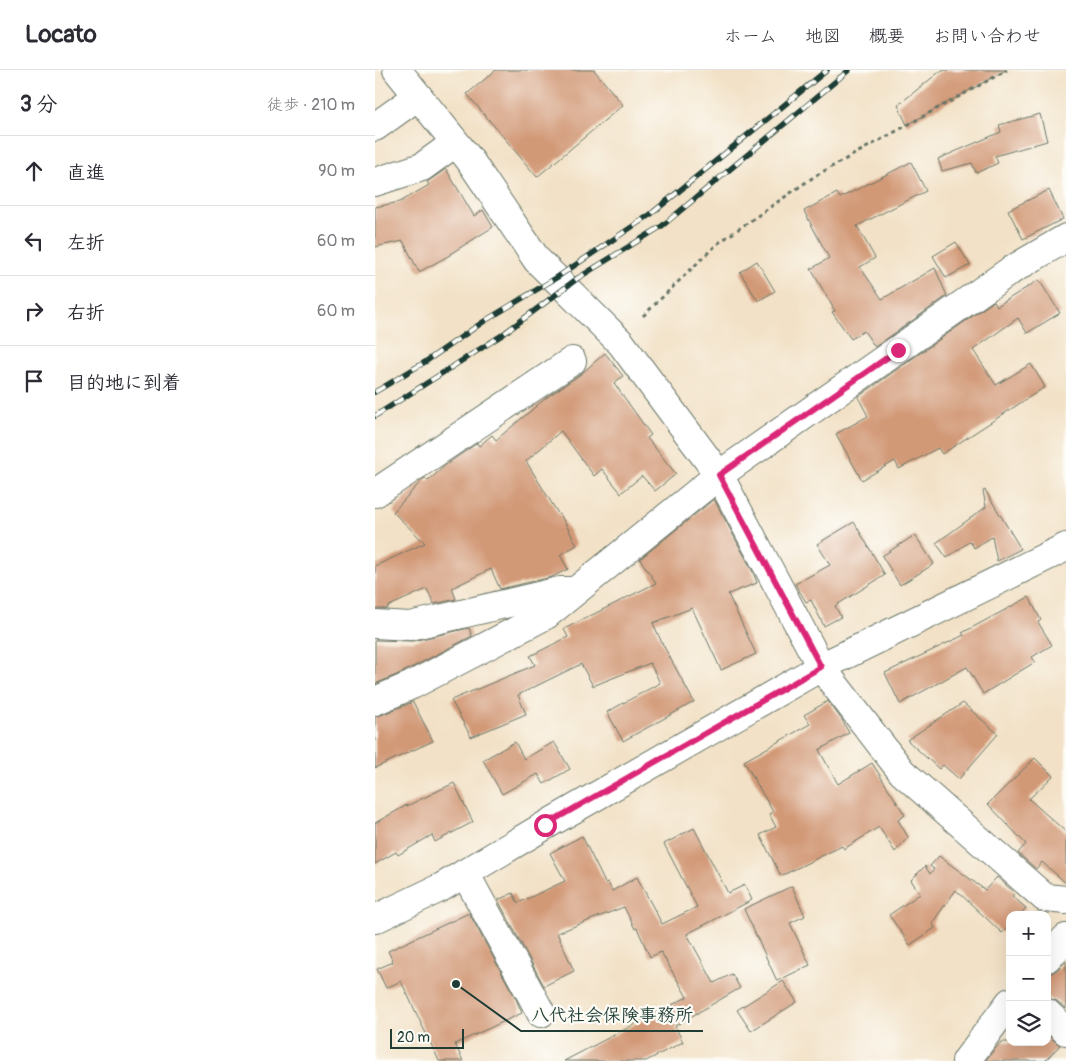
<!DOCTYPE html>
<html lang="ja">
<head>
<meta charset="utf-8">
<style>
	body { margin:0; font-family:Pangolin,"Klee One",sans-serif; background:#f2f2f3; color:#2b2b33 }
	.controls { position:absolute; right:15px; bottom:15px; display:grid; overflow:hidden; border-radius:10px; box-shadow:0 5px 20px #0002 }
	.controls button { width:45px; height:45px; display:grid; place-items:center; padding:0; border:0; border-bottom:1px solid #e1e1e2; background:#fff; color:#2b2b33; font:25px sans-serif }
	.scale { position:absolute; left:15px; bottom:12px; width:74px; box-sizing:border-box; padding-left:5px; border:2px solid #1f3d34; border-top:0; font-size:14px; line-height:18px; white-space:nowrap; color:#1f3d34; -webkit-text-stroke:4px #fdfcf7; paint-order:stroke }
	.stop { position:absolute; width:15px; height:15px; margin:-11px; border:4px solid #db2777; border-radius:50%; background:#fff }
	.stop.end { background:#db2777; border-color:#fff; box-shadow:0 1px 5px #0008 }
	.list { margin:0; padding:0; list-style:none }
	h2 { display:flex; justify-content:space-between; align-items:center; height:65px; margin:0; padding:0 20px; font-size:21px }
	h2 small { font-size:16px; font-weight:400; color:#7c7c81 }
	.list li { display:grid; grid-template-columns:32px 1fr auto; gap:15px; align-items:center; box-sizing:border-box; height:70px; padding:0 20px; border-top:1px solid #e1e1e2 }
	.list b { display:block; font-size:19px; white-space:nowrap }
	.list em { font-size:16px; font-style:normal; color:#7c7c81 }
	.icon { flex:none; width:28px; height:28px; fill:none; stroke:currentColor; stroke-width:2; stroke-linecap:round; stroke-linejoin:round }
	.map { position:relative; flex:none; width:691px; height:991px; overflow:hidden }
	header { display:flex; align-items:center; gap:30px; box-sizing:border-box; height:70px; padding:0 25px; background:#fff; border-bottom:1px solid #e1e1e2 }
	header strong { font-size:24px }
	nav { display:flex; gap:28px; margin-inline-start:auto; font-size:18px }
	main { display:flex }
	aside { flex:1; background:#fff }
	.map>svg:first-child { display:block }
</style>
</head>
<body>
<header>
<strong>Locato</strong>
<nav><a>ホーム</a><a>地図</a><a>概要</a><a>お問い合わせ</a></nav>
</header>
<main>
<aside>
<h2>3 分<small>徒歩 · 210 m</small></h2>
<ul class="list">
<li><svg class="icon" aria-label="ahead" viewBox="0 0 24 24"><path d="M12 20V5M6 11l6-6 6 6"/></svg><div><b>直進</b></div><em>90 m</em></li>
<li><svg class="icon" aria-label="left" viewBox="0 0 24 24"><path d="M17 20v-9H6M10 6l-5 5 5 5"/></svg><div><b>左折</b></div><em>60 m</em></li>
<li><svg class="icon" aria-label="right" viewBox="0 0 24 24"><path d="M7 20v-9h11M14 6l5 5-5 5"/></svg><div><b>右折</b></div><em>60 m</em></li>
<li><svg class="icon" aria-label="arrive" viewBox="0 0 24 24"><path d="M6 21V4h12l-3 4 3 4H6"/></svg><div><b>目的地に到着</b></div></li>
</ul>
</aside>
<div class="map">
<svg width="691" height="991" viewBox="0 0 691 991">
	<rect width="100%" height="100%" fill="#fdfcf7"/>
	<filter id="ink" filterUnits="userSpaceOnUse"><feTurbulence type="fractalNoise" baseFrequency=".02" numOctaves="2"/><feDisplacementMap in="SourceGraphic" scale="10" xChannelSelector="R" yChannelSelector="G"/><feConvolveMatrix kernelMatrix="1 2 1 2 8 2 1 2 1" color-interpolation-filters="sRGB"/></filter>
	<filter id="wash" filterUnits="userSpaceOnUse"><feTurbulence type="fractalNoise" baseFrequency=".0096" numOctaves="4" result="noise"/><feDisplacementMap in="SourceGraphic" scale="20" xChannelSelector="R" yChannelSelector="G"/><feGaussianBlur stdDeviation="1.12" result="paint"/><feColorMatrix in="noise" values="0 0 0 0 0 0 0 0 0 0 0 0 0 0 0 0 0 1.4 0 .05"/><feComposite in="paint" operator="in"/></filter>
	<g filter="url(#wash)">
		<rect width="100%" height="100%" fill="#f2e1c6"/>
		<g id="blocks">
			<g fill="#d29977">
				<polygon points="121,0 219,0 248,35 162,107 92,24"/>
				<polygon points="570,0 631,0 532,55 523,35 563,3"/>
				<polygon points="665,44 672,71 620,86 623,93 601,103 597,93 567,101 563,89 626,62 624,55"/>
				<polygon points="536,92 551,121 482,156 500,188 485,197 507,229 560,198 572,226 500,277 489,261 476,269 457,242 460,241 436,199 454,188 429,141 462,123 465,128"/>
				<polygon points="71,99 99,146 108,140 118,157 75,184 75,185 44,202 28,171 0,177 0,137 25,132 54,115 52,112"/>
				<polygon points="674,120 688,149 648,169 633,140"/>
				<polygon points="581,172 595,195 571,208 558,186"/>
				<polygon points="382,191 400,221 383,231 365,202"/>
				<polygon points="664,210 685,243 652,263 643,248 598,280 621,315 656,294 670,317 567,384 563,378 524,399 520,391 487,410 461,364 493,346 483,327 619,231 622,236"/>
				<polygon points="230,283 248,306 239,313 276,365 272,368 301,404 280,421 267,406 246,423 227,399 219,406 186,361 151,391 184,445 185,444 202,475 185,485 193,499 177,507 125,519 116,499 77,518 81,529 59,534 52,519 12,537 13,539 0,539 0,496 50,473 18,442 48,409 50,408 53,411 72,394 102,373 104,376 117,365 121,370 172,327 206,304"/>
				<polygon points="610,420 646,479 622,491 617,467 599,478 595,471 572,488 561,473 611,437 608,421"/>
				<polygon points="339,429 378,502 382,513 353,524 381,584 346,600 317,538 278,553 287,573 319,632 248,671 232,642 285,613 275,593 218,616 206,594 143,625 151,644 96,667 76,630 160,595 155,586 193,567 189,559 281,513 265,489"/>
				<polygon points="479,452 510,505 460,536 466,547 449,556 436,530 431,532 420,514 455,495 442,474"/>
				<polygon points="540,465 559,494 525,515 507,486"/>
				<polygon points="654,527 666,550 663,552 677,575 657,587 660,592 608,624 592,597 525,634 510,603 589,565 587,563"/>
				<polygon points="94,558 97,566 26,603 0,614 0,570 38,571"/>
				<polygon points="453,631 467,650 474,663 444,680 463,714 497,693 530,745 523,750 533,767 520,782 504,757 469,779 467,776 406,806 385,765 401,757 394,744 398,742 369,691 435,654 429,645"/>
				<polygon points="38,632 58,671 0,698 0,646 6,645"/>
				<polygon points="588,633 623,664 584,709 568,695 564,699 532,670"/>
				<polygon points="140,672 149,689 179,672 195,699 169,714 163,704 127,724 108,690"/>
				<polygon points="660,688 678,706 654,729 691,762 691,813 667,792 661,799 643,783 651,774 613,734"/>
				<polygon points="79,713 98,752 60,772 57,765 23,785 21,782 0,794 0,753 32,735 32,736"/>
				<polygon points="319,758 353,823 370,815 377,830 312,864 339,913 357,904 365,918 300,956 308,972 271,991 189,991 312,927 286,882 275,887 262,858 260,859 249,837 182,863 199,901 169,916 123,830 138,823 143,833 190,811 175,783 207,766 230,813 233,812 237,821 262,807 287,854 322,837 289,774"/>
				<polygon points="564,786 610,820 622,807 640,823 637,826 651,838 644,845 635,845 635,855 627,863 581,820 557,853 560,858 535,875 514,845 545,824 536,810 550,796 555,804 559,799 555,796"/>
				<polygon points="417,816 430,846 415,853 435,895 402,911 369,839"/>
				<polygon points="94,843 141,929 147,943 80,974 88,991 64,991 26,911 11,918 2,899 18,892 13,881"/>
				<polygon points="691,891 691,939 682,931 672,928 672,903 677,903 683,899"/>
				<polygon points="408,911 422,932 376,961 362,940"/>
				<polygon points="672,965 685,975 670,991 610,991 626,972 672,972"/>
			</g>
		</g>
	</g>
	<g filter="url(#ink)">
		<use href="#blocks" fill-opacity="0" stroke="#697667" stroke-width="1"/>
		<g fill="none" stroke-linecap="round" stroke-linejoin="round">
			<g stroke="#697667" stroke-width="30">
				<g id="minor">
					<polyline points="22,0 94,89 162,190 246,273 344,405 446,597 527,702 670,828 691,830"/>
					<polyline points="0,57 43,26"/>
					<polyline points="0,112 47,97 80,73"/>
					<polyline points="0,423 197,291"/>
					<polyline points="0,554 35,556 185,521 197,521"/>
					<polyline points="0,631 37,615 171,545 344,405 635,201 691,168"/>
					<polyline points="90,803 166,943"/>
					<polyline points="0,849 67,817 171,755 446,597 691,477"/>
					<polyline points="672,888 691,868"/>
					<polyline points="672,943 691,961"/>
					<polyline points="591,991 635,932"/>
				</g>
			</g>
			<polyline stroke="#697667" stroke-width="3" stroke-dasharray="4 4" stroke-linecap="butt" points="268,246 342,174 440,106 632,0"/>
			<use href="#minor" stroke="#fff" stroke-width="28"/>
			<g stroke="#1f3d34" stroke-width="5.5">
				<g id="rail">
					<polyline points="0,322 50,292 108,252 181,208 276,144 452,0"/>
					<polyline points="0,346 127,265 203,208 287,156 474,0"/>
				</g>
			</g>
			<use href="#rail" stroke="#fdfcf7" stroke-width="4" stroke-dasharray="11" stroke-linecap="butt"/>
		</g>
	</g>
	<g fill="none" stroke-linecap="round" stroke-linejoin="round" filter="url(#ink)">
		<polyline stroke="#db2777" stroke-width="6" points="170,755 446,597 344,405 523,280"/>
	</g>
	<path fill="none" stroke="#1f3d34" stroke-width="2" d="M81 914L146 961H328"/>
	<circle fill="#1f3d34" stroke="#fdfcf7" stroke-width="2" cx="81" cy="914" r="5"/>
	<g font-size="18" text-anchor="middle" font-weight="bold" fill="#1f3d34" stroke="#fdfcf7" stroke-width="4.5" stroke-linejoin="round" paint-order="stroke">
		<text x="237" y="951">八代社会保険事務所</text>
	</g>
</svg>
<div class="controls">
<button>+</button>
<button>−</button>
<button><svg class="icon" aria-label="layers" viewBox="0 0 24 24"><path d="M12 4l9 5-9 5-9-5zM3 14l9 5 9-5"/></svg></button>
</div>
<div class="scale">20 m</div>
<div class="stop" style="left:170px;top:755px"></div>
<div class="stop end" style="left:523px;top:280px"></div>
</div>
</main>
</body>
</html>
